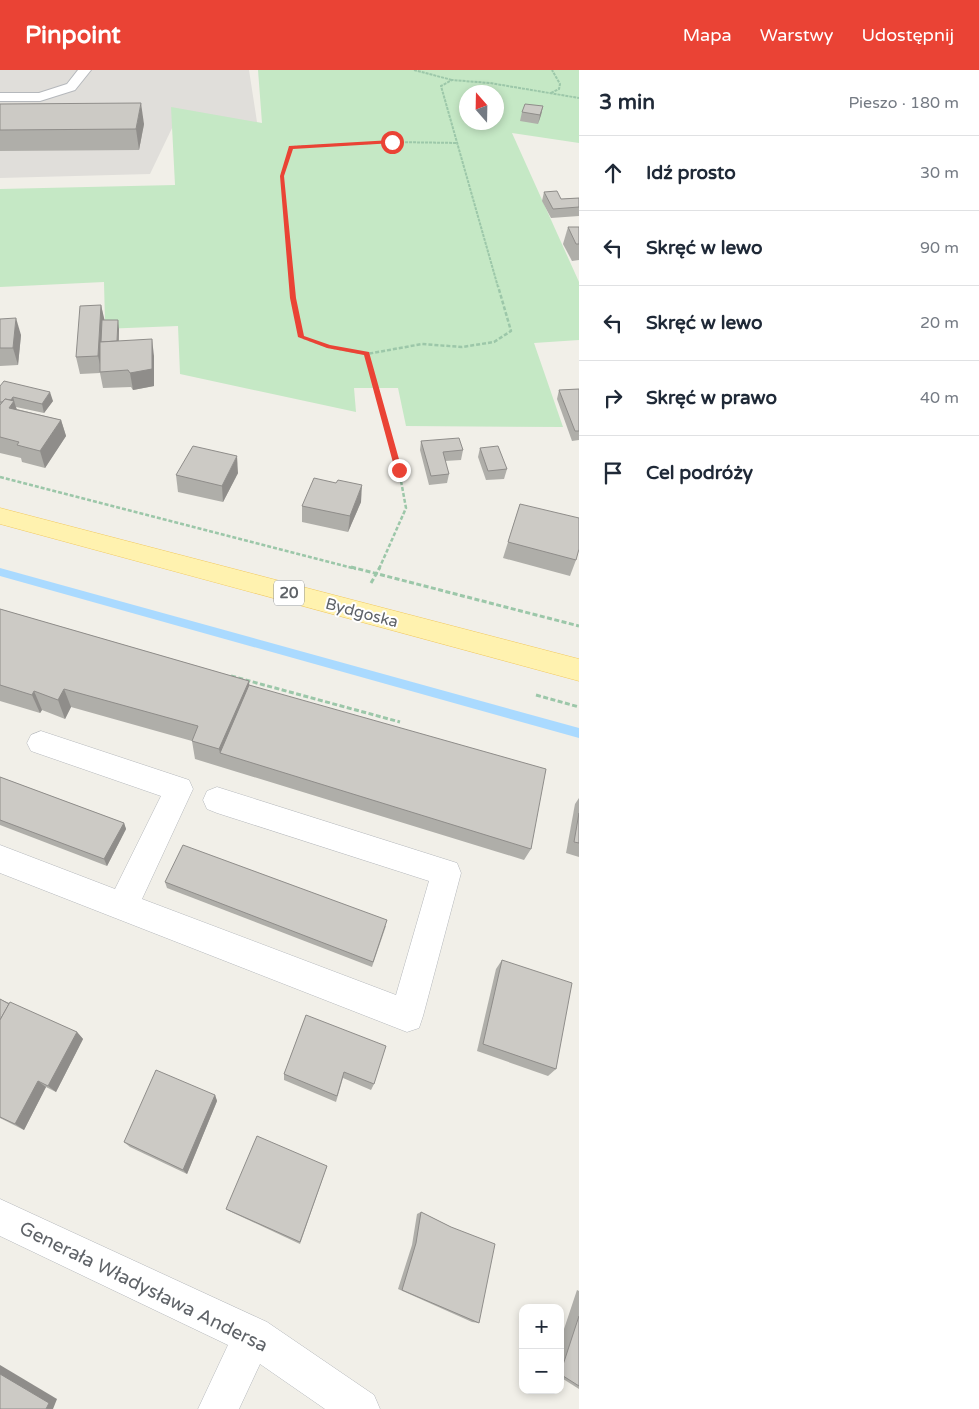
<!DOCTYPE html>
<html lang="pl">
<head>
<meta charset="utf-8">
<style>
	body { margin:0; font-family:"Varela Round",sans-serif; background:#f2f2f3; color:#1f2937 }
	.controls { position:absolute; right:15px; bottom:15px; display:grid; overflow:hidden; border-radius:10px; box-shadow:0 2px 8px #0003 }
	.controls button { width:45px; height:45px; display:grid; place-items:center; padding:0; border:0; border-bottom:1px solid #e0e1e3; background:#fff; color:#1f2937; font:25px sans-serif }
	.compass { position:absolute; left:459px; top:15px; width:45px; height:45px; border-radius:50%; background:#fff; box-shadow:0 2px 8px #0003; rotate:340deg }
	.stop { position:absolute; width:15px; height:15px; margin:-11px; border:4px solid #ea4335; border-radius:50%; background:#fff }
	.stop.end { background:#ea4335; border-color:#fff; box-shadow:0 1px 5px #0008 }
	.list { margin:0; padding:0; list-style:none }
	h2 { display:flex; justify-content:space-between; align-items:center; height:65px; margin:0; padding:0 20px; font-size:21px }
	h2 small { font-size:16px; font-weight:400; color:#747a83 }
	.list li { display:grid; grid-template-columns:32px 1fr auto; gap:15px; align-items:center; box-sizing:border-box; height:75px; padding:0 20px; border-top:1px solid #e0e1e3 }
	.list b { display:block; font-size:19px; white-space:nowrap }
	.list em { font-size:16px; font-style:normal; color:#747a83 }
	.icon { flex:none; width:28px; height:28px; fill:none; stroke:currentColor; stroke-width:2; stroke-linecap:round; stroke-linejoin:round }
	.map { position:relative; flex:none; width:579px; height:1339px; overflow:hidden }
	header { display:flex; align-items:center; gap:30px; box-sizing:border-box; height:70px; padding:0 25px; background:#ea4335; color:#fff }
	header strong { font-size:24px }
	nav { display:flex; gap:28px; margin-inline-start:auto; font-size:18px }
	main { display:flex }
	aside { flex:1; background:#fff }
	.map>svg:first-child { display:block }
</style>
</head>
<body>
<header>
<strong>Pinpoint</strong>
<nav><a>Mapa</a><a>Warstwy</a><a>Udostępnij</a></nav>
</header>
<main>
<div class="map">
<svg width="579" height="1339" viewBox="0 0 579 1339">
	<rect width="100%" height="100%" fill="#f1efe8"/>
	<polygon fill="#e0deda" points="0,0 249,0 257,52 173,56 150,104 0,108"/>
	<path fill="#c5e8c5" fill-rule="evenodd" d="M258,0H579V73L512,63L579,212V270L534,273L563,357L406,356L398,318H354L356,342L180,304L178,256L102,259L105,253L104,212L0,217V119L175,115L171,37L262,53ZM467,22H497V52H467Z"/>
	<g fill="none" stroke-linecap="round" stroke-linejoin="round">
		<polygon fill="#aadaff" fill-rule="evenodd" points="0,498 579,658 579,668 0,506"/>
		<g stroke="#b5b8bc" stroke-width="2">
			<polygon id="lane" points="78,0 91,0 75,20 40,31 0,31 0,23 39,23 67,14"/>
		</g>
		<g stroke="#b5b8bc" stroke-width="1">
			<g id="street">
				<polygon points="41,661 189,710 193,719 142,829 396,925 429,811 217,743 207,739 203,730 207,721 217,717 457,793 461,803 423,946 419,958 407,962 0,803 0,775 115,819 161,726 31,681 27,673 31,665"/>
				<polygon points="0,1129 267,1252 374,1325 380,1339 325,1339 260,1294 239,1339 198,1339 228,1275 0,1166"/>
			</g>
		</g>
		<g stroke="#f2c960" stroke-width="1">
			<polygon id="primary" points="0,438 579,589 579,611 0,454"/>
		</g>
		<g stroke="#9cc7a9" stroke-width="2" stroke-dasharray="3 1" stroke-linecap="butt">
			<polyline points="414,0 452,10"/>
			<polyline points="551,23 559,19 560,14 552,0"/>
			<polyline points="292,217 282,106 291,77 392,72 458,73"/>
			<polyline points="498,217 441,16 452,10 490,13 579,28"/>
		</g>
		<g stroke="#9cc7a9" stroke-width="2.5" stroke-dasharray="4 2" stroke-linecap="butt">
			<polyline points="292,216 301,267 329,277 367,284"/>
			<polyline points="0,407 356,499"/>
			<polyline points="379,499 406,438 399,400 367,284 422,274 462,277 494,272 511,261 498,216"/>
		</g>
		<g stroke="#9cc7a9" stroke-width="3" stroke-dasharray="5 2.5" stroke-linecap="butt">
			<polyline points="351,497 579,556"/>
			<polyline points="371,513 380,497"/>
			<polyline points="231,606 400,652"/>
			<polyline points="536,625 579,637"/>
		</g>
		<use href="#lane" fill="#fff" fill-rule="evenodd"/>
		<use href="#street" fill="#fff" fill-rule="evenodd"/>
		<use href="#primary" fill="#fff2af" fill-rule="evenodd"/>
	</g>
	<g fill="#afaea9">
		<polygon points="0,34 144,54 139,80 0,81"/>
		<polygon points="543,36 541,45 538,54 520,51 522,42"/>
		<polygon points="544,122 561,129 579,128 579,146 551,148 542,131"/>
		<polygon points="568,157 579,157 579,190 572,191 563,174"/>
		<polygon points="101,235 104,250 119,259 119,271 154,286 154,316 133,320 131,317 103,318 100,303 80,304 76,287"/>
		<polygon points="0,249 21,265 18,295 0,296"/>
		<polygon points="0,316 53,331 44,343 16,337 17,339 61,350 66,366 45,398 22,392 21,388 0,383"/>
		<polygon points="579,319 579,370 572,371 557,329 559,320"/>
		<polygon points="421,371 463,380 461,390 445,391 449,404 447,413 429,415 420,380"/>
		<polygon points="480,378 507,399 504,409 486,410 478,387"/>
		<polygon points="238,403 223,432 178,422 176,405"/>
		<polygon points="361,432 348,462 302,452 302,436"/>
		<polygon points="520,434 576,490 570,506 503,488"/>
		<polygon points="0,539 249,611 249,615 531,779 524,790 195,689 192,671 71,637 65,649 42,640 40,643 0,631"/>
		<polygon points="0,707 124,753 126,759 107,796 0,755"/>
		<polygon points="579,728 579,787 566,783 575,734"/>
		<polygon points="165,812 386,856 372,897 167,818"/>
		<polygon points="502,890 556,999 548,1006 477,981 496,899"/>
		<polygon points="0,929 77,962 83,969 56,1022 46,1017 24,1060 0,1048"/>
		<polygon points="306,945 374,1014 371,1020 343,1008 336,1032 284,1010 284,1004"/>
		<polygon points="215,1025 217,1031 187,1104 130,1077 124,1072"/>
		<polygon points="327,1096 300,1174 229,1141 226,1139"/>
		<polygon points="421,1142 451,1157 479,1253 472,1252 398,1219 412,1175 417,1144"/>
		<polygon points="577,1220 579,1221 579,1319 560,1307 560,1271"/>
	</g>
	<g fill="#8f8d8a">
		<polygon points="141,33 144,54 139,80 136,59"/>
		<polygon points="543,36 541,45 538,54 540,45"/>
		<polygon points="101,235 105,252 102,303 98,286"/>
		<polygon points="16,248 21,265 18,295 13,278"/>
		<polygon points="118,250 119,259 118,283 117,274"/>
		<polygon points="152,269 154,286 154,316 133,320 130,303"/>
		<polygon points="50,322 53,331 44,343 42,334"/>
		<polygon points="13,327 19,348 15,354 9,333"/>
		<polygon points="61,350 66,366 45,398 40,381"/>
		<polygon points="237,386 238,403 223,432 222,416"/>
		<polygon points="362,415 361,432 348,462 350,446"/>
		<polygon points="249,611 250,629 220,683 219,679"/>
		<polygon points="64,619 71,637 65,649 58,630"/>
		<polygon points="34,621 42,640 40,643 32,625"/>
		<polygon points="124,753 126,759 107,796 104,789"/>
		<polygon points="77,962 83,969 56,1022 48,1016"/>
		<polygon points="38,1011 46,1017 24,1060 15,1054"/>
		<polygon points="215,1025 217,1031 187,1104 183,1100"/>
		<polygon points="0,1295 57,1329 53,1339 46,1339 0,1304"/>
	</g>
	<g fill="#cccac5" stroke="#8f8d8a">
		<polygon points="141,33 136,59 0,60 0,34"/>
		<polygon points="525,34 543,36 540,45 522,42"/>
		<polygon points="557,121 561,129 579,128 579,137 553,139 544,122"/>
		<polygon points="568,157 579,157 579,174 576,174"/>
		<polygon points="101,235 98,286 76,287 80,236"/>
		<polygon points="16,248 13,278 0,278 0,249"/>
		<polygon points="102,250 118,250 117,271 101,272"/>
		<polygon points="152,269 152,299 130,303 128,300 100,302 100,272"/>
		<polygon points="4,311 50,322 42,334 13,327 11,330 5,329 2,332 0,332 0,316"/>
		<polygon points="579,319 579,361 575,361 559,320"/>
		<polygon points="5,329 14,331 9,338 61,350 40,381 17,375 19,372 0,367 0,335"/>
		<polygon points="459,368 463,380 443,382 449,404 431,406 421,371"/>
		<polygon points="193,376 237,386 222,416 176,405"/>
		<polygon points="498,376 507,399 488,401 480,378"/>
		<polygon points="314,408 336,413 338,410 362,415 350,446 302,436"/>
		<polygon points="520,434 579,448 579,479 576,490 508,472"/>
		<polygon points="0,539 249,611 219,679 192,671 198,656 64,619 58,630 34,621 32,625 0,615"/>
		<polygon points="249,615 546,699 531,779 220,683"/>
		<polygon points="0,707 124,753 104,789 0,750"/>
		<polygon points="579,743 579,773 574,772"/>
		<polygon points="183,775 387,850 373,892 165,812"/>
		<polygon points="502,890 572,913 556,999 483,974"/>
		<polygon points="0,929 9,934 0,950"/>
		<polygon points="10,932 77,962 48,1016 38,1011 15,1054 0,1047 0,950"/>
		<polygon points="306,945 386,976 374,1014 344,1002 337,1026 284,1004"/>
		<polygon points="156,1000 215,1025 183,1100 124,1072"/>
		<polygon points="257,1066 327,1096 300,1172 226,1139"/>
		<polygon points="421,1142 451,1157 495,1174 479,1253 402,1220 416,1173"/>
		<polygon points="579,1246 579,1316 560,1304"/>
		<polygon points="0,1304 49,1333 46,1339 0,1339"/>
	</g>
	<polygon fill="#ea4335" points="392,70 394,73 293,79 284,106 296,228 304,266 330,275 369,282 402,400 399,402 395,400 364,285 327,278 298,267 290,228 280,106 289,76"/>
	<g text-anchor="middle" stroke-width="4" stroke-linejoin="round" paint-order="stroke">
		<rect fill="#fff" stroke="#8f9295" stroke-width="1" x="274" y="510.5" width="30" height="25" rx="4"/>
		<g font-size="15" font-weight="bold" fill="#5f6368">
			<text x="289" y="528">20</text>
		</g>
		<g font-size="16" fill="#5f6368" stroke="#fff">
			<text transform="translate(362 542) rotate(15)" y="6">Bydgoska</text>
		</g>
		<g font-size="19" fill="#5f6368" stroke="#fff">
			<text transform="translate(144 1216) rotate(26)" y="7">Generała Władysława Andersa</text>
		</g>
	</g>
</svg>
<div class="controls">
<button>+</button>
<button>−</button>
</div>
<svg class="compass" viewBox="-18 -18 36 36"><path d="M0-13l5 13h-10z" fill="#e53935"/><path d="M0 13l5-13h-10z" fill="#747a83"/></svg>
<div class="stop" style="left:392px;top:72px"></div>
<div class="stop end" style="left:399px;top:400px"></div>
</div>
<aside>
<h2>3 min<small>Pieszo · 180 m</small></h2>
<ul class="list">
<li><svg class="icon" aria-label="ahead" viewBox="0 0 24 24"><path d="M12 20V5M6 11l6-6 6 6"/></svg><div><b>Idź prosto</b></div><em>30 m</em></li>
<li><svg class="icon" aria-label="left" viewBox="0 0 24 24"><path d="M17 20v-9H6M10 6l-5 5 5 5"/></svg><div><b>Skręć w lewo</b></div><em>90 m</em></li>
<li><svg class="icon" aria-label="left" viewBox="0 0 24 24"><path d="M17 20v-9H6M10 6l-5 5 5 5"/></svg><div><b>Skręć w lewo</b></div><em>20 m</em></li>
<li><svg class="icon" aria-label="right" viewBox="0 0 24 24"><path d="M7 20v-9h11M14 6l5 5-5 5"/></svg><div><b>Skręć w prawo</b></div><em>40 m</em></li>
<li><svg class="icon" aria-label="arrive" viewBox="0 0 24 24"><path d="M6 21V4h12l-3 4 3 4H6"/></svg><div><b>Cel podróży</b></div></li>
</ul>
</aside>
</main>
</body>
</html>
